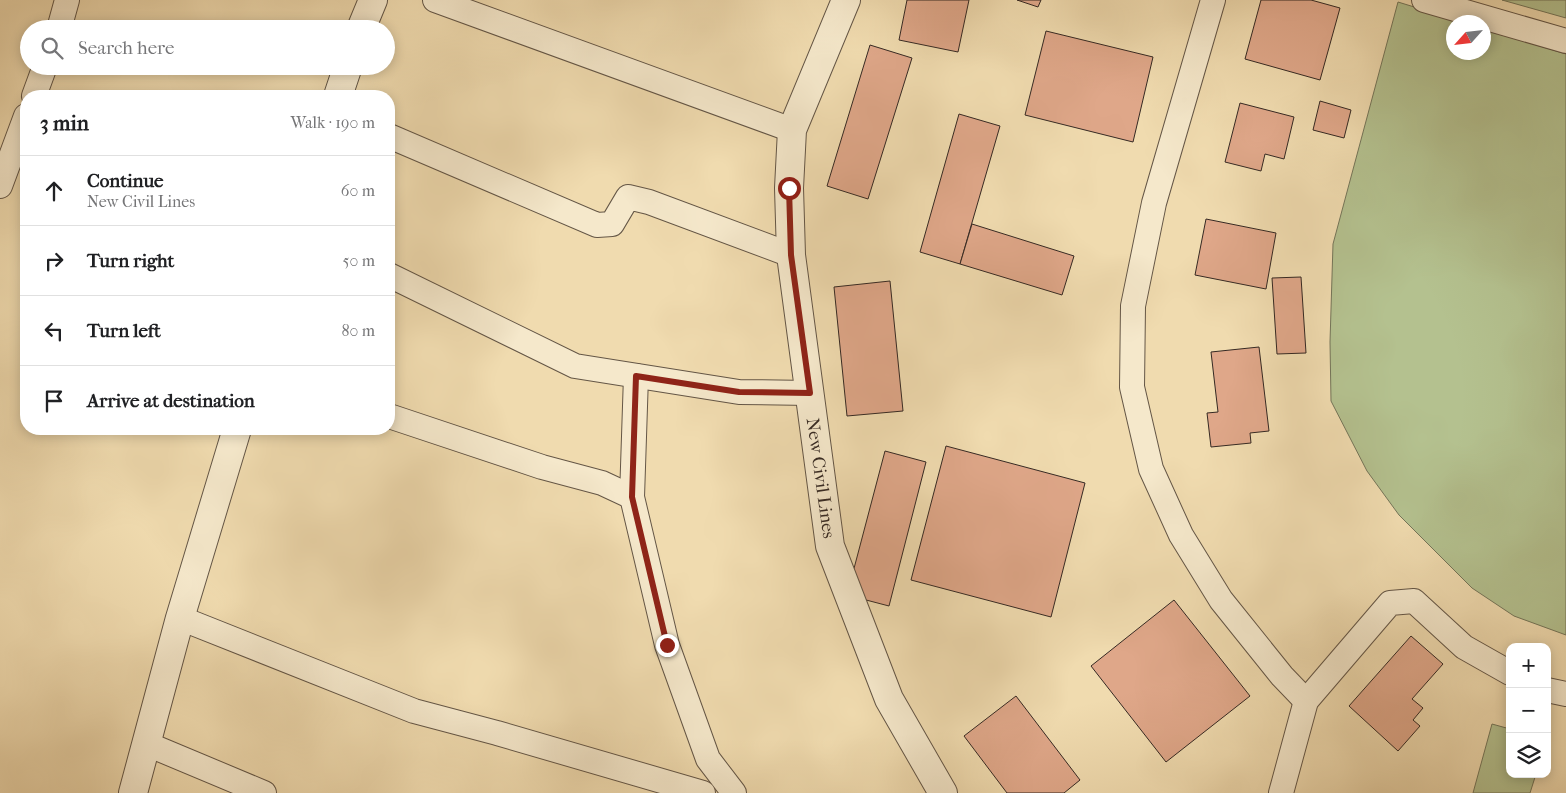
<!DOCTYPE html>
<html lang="en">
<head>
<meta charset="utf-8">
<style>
	body { margin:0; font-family:"IM FELL French Canon",serif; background:#f6f6f6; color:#202124 }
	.controls { position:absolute; right:15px; bottom:15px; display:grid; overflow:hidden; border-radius:10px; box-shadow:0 2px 12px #0003 }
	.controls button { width:45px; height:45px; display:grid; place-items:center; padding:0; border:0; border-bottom:1px solid #e0e0e0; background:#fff; color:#202124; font:25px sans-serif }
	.compass { position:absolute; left:1446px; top:15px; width:45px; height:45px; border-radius:50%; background:#fff; box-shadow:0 2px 12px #0003; rotate:243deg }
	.stop { position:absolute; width:15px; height:15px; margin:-11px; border:4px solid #8f2418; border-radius:50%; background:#fff }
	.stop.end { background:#8f2418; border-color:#fff; box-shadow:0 1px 5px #0008 }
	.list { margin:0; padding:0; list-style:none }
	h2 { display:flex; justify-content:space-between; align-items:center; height:65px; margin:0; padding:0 20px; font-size:21px }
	h2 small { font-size:16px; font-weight:400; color:#757577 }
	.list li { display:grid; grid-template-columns:32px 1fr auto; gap:15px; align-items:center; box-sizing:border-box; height:70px; padding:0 20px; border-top:1px solid #e0e0e0 }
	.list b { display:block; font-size:19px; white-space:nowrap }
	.list p { margin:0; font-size:16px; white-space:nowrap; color:#757577 }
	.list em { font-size:16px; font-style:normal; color:#757577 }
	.icon { flex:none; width:28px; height:28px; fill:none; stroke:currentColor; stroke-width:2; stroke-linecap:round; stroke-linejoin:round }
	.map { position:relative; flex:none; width:1566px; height:793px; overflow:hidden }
	.search { position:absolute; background:#fff; box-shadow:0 2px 12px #0003; left:20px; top:20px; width:375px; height:55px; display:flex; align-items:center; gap:12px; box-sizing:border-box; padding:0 18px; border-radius:28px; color:#757577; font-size:19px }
	.panel { position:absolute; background:#fff; box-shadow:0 2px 12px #0003; left:20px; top:90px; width:375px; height:345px; border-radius:20px }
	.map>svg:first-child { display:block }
</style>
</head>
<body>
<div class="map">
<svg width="1566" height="793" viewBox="0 0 1566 793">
	<rect width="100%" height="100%" fill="#f0dbaf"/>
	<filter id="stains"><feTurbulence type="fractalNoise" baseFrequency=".004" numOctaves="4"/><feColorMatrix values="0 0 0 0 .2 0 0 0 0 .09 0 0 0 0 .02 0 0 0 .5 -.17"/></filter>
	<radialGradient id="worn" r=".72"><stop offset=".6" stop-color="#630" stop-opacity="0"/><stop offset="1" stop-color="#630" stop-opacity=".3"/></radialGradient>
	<g fill="#b4c18f" stroke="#747559">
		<polygon points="1502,0 1566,0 1566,18"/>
		<polygon points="1398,2 1463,22 1454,22 1454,52 1484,52 1484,29 1566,54 1566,635 1514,616 1472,588 1399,515 1367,471 1331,401 1330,342 1333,244"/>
		<polygon points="1492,724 1510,729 1510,774 1536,774 1530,793 1473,793"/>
	</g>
	<g fill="#dfa789" stroke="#352923">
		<polygon points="907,0 969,0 958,52 899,40"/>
		<polygon points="1017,0 1041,0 1038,7"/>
		<polygon points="1261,0 1311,0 1340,8 1320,80 1245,59"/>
		<polygon points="1046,31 1153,57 1133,142 1025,115"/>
		<polygon points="870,45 912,58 868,199 827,186"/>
		<polygon points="1320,101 1351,110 1344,138 1313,130"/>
		<polygon points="1240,103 1294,117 1284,159 1265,154 1261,171 1225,162"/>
		<polygon points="959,114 1000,126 960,264 920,252"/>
		<polygon points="1206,219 1276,233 1266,289 1195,275"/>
		<polygon points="972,224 1074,256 1062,295 960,264"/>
		<polygon points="1301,277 1306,353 1277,354 1272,278"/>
		<polygon points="890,281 903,411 847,416 834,287"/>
		<polygon points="1259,347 1269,431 1250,433 1251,443 1211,447 1207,413 1218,412 1211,352"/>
		<polygon points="946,446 1085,483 1051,617 911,580"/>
		<polygon points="885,451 926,462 889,606 847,595"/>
		<polygon points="1174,600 1250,696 1166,762 1091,666"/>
		<polygon points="1411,636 1443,664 1412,699 1423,708 1413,720 1420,726 1398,751 1349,706"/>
		<polygon points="1016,696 1080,780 1064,793 1007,793 964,736"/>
	</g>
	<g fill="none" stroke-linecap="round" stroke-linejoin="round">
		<g stroke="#645646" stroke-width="26">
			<g id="minor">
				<polyline points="435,0 792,130"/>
				<polyline points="1213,0 1154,203 1133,306 1132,387 1151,469 1181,535 1221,600 1282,676 1306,701"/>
				<polyline points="1424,0 1566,41"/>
				<polyline points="59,29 67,0"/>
				<polyline points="34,96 45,66"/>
				<polyline points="389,136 597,225 612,224 628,197 649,202 791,255"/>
				<polyline points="0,186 26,116"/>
				<polyline points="389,275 575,366 739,392 810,393"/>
				<polyline points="636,376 632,497 667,645 708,759 734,793"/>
				<polyline points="389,416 542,467 602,483 632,497"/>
				<polyline points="180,618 414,711 497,733 703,793"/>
				<polyline points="1547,690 1566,694"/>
				<polyline points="147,744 264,793"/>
				<polyline points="1281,793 1306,701 1390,603 1414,601 1464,647 1510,673"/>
			</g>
		</g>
		<g stroke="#645646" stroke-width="30">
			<g id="tertiary">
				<polyline points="846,0 792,130 789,188 791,255 830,546 889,699 943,793"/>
				<polyline points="361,29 373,0"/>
				<polyline points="338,96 348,66"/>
				<polyline points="133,793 180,618 237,429"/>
			</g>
		</g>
		<use href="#minor" stroke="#f5e8cb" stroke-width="24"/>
		<use href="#tertiary" stroke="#f5e8cb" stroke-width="28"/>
	</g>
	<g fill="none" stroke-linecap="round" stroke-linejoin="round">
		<polyline stroke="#8f2418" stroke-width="6" points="667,645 632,497 636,376 739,392 810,393 791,255 789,188"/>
	</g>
	<g text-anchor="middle" stroke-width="4" stroke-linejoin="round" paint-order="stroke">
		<g font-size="18" fill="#352923" stroke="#f5e8cb">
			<text transform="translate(821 478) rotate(82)" y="6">New Civil Lines</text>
		</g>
	</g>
	<rect width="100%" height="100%" filter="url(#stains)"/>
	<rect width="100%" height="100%" fill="url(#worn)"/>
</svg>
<div class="controls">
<button>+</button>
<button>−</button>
<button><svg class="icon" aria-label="layers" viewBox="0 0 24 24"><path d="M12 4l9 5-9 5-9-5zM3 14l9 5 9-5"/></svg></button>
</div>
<svg class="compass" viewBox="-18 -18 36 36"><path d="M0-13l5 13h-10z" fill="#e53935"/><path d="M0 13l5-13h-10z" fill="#757577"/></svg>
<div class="stop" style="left:789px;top:188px"></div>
<div class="stop end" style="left:667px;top:645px"></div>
<div class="search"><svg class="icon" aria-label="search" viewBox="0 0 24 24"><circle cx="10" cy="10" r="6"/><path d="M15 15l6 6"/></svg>Search here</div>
<section class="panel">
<h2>3 min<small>Walk · 190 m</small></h2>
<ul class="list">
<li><svg class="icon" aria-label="ahead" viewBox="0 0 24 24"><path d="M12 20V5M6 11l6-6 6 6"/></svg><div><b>Continue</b><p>New Civil Lines</p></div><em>60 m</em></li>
<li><svg class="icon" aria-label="right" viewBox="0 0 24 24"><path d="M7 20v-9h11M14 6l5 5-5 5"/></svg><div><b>Turn right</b></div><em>50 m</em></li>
<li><svg class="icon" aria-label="left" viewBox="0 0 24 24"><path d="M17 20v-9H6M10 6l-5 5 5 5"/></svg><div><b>Turn left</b></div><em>80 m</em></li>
<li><svg class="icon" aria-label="arrive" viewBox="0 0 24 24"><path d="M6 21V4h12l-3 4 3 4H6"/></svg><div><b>Arrive at destination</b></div></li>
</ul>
</section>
</div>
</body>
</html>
